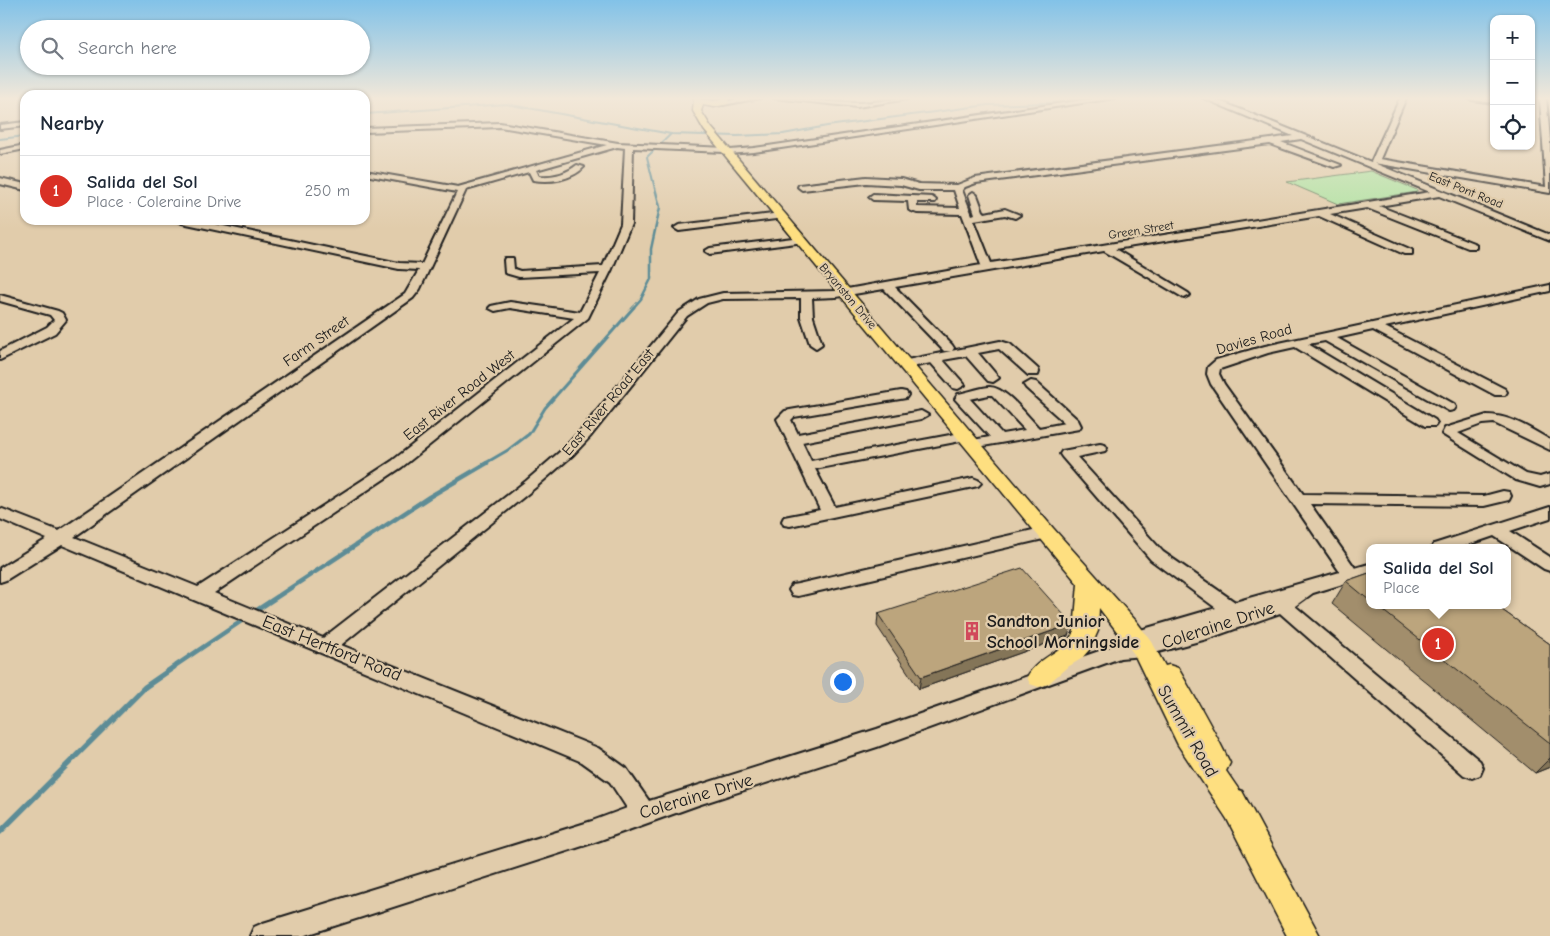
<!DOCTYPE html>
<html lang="en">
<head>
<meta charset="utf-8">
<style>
	body { margin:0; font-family:"Comic Neue",sans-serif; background:#f6f6f7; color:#1f2937 }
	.controls { position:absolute; right:15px; top:15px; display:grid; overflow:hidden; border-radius:10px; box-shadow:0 1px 4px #0004 }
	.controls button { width:45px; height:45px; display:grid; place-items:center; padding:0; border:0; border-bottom:1px solid #e0e1e3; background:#fff; color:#1f2937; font:25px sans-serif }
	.you { position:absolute; left:842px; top:681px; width:18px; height:18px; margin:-12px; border:4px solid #fff; border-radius:50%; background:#1a73e8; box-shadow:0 0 0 8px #1a73e833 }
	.badge { display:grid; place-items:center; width:32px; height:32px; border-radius:50%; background:#d93025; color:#fff; font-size:16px; font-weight:700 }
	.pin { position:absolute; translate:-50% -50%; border:2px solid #fff; box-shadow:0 1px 5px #0006 }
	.popup { position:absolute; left:1366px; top:544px; width:145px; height:65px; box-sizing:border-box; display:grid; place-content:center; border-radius:10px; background:#fff; filter:drop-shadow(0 1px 4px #0005); font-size:16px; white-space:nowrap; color:#747a83 }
	.popup b { font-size:19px; color:#1f2937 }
	.popup::after { content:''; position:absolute; left:50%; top:100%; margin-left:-10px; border:10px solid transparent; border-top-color:#fff }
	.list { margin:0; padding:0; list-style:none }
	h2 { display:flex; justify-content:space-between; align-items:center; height:65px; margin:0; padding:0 20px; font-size:21px }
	h2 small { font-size:16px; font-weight:400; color:#747a83 }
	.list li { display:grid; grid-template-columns:32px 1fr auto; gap:15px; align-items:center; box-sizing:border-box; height:70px; padding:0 20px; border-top:1px solid #e0e1e3 }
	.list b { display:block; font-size:19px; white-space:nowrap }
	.list p { margin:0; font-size:16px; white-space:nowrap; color:#747a83 }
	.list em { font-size:16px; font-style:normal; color:#747a83 }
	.icon { flex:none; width:28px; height:28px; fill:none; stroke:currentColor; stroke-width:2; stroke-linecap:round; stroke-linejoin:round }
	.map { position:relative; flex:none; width:1550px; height:936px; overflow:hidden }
	.search { position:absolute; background:#fff; box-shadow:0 1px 4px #0004; left:20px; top:20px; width:350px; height:55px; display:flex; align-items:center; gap:12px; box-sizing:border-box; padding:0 18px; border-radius:28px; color:#747a83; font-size:19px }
	.panel { position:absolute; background:#fff; box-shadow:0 1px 4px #0004; left:20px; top:90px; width:350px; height:135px; border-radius:15px }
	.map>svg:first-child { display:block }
</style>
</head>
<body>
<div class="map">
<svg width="1550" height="936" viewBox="0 0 1550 936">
	<rect width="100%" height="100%" fill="#e1ccab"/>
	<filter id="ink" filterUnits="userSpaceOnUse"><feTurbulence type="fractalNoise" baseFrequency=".02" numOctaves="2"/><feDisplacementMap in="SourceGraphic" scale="10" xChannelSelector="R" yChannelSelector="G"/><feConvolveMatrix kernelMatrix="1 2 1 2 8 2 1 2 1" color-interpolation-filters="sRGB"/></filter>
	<g filter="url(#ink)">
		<polygon fill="#b1e2a3" stroke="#667f60" points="1371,171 1417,190 1417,192 1338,204 1287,182"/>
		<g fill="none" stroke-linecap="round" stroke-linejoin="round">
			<g stroke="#5d8c96" stroke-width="2">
				<polyline points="365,114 506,104 671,134 737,136 783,134 827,126 988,105 1069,102 1089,98"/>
				<polyline points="0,139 25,136"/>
				<polyline points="655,189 647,157 671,134"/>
			</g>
			<polyline stroke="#5d8c96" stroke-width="2.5" points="633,308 641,299 651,279 651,249 660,207 655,188"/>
			<polyline stroke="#5d8c96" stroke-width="3" points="484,464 508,450 529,434 545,408 634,307"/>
			<g stroke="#5d8c96" stroke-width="4.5">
				<polyline points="254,612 429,497 487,463"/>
				<polyline points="172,668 246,618"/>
			</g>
			<polyline stroke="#5d8c96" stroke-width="5.5" points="0,832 145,687 174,667"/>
			<g stroke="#1c1c1c" stroke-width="4">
				<g id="minor">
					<polygon points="742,98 760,98 723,105 720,103"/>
					<path d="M774,98C801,98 828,103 856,103C875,103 895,98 914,98L857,107Z"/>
					<path d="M1097,98H1116L754,152L728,154L724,152L633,148L631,224L612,269L588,318L402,467L214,593L323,638L526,481L563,449L580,431L679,312L699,299L723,293L836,291L981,265L962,214L917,213L909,210L908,201L873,200L869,197L873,194L932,197L936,200L935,202H917V207L960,208L954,190H919L901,185L866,183L802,190L798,187L799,185L866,177L901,179L919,184L957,185L975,178L1293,136L1203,98H1212L1371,162L1400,98H1406L1380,159L1546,187L1540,98H1546L1550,139V193L1374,163L1550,235V241L1439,196L1379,206L1476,244V248H1468L1367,208L1330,214L1412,250V254H1404L1319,216L1115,249L1188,293L1190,295L1184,298L1104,251L895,287L952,345L954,348L952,351H944L884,289L836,297L812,298L813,317L822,344L816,348L810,344L801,317V298L723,299L707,303L687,316L590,437L573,455L536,487L341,645L598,748L626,768L649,801L877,729L1122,643L1130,633L1216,608L1151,560L1062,457L1060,454L1062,451L1100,444L1105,445L1107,448L1105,451L1077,457L1163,552L1235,602L1340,572L1211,384L1207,374L1208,367L1216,360L1265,346L1550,285V291L1385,327L1505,389L1507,392L1505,395H1495L1373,330L1337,338L1454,404L1456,407L1454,410L1449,411L1325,341L1308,344L1435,420L1437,423L1435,426H1425L1295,347L1268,353L1220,369L1219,374L1224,384L1303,494L1484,496L1503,491L1509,492L1511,496L1509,500L1484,506L1310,504L1355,568L1369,564V576L1313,593L1295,606L1480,761L1483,768L1480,775L1472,778L1464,775L1280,613L1207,639L1143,656L1120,658L877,747L698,805L592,843L303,936H250L254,927L263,923L592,821L627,808L610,782L582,762L62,545L6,580L0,582V568L47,539L0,519V508L59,531L405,294L419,270L399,269L182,223L177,220H195L399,263L422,264L457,192L365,175V171L458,187L607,145L500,127L365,132V128L500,123L618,143L726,148L730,150L754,148ZM1301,139L1430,192L991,263L974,220L1005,215L1015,218L1020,215L1005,209L985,213L983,211L977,195L973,192L969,195L975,214L972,215L962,190L965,187L976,183L1270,144L1334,167L1341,165L1281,142ZM617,147L625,148L621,224L603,266L520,271L514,269L513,258H505L504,260L505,273L519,277L600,273L580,312L510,302L491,306L489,308L495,311L510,308L574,318L392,461L198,587L74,537L413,298L420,289L466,190L529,172L533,180C550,183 572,180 584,167L577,165C566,174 553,177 539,176L536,170Z"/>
					<polygon points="1469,98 1494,99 1494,103 1472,100"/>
					<polygon points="25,122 25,126 0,129 0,125"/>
					<polygon points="25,145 25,149 0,154 0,150"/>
					<polygon points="0,178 25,184 25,190 0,184"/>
					<polygon points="781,213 786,216 784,218 679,231 674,228 679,225"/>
					<polygon points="801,237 806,240 804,242 710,254 705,251 710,248"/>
					<polygon points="0,295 58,311 62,313 66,320 55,333 0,360 0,351 47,327 54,320 50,315 0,301"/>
					<polygon points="1000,341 1010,344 1038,369 1039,372 1038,375 1028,375 999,349 978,353 999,378 993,382 988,381 966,356 943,360 965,385 958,389 953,388 931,363 907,368 901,364 907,360"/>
					<path d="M1031,381L1036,382L1078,420L1081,426L1079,429L972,448L967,447L965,444L967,441L990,437L955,399L958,394C968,392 979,388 989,387C1005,386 1028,417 1039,428L1065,423L1026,388L1024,385ZM989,395H992L1025,430L1002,434L970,399Z"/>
					<polygon points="901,391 906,392 908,395 906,398 794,417 791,420 798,434 921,411 928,415 921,419 802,442 811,461 966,432 971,433 973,436 971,439 966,440 815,469 835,507 973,478 978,480 981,483 978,486 790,526 784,525 782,521 784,517 820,510 777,419 785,411 790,410"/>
					<path d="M1487,415C1510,415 1531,429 1550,440V450L1494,423L1482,424L1458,433L1526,474L1540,477L1550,474V484L1540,487L1516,480L1442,434L1445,428Z"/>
					<polygon points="1550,507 1550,518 1510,531 1550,557 1550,571 1544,569 1494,536 1459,548 1432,548 1434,544"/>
					<polygon points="1046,527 1052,529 1054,533 1052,537 798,596 792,595 789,590 792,585 798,584"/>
				</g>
			</g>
			<g stroke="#1c1c1c" stroke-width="3">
				<path id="major" d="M694,98L714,101L721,100V98H729L728,104L714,107L703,105L701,111L711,127L1053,528L1136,621L1152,642L1165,666L1169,665L1178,668C1196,699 1214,730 1230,763L1226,771L1239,790L1242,791L1320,936H1287L1227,819L1178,745L1134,654L1099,608L1098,631L1090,649L1081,659L1066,668L1048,684L1039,687L1030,684L1027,677C1038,656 1066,652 1074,631L1078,584L704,130L693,111Z"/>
			</g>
			<use href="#minor" fill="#e1ccab" fill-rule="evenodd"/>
			<use href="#major" fill="#fedf80" fill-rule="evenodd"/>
		</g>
		<g fill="#a28e6c" stroke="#1c1c1c">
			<polygon points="1369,573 1369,605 1495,605 1550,644 1550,767 1535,773 1332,604 1346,581"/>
			<polygon points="878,614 1068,636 919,689 877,626"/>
		</g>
		<g fill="#847458" stroke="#1c1c1c">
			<polygon points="1072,624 1068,636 919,689 921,677"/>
			<polygon points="1550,758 1550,767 1535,773"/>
		</g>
		<g fill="#bca57d" stroke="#1c1c1c">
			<polygon points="1022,568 1072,624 921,677 878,614"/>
			<polygon points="1369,573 1369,600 1346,581"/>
			<polygon points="1376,605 1495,605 1550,644 1550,743"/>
		</g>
	</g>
	<linearGradient id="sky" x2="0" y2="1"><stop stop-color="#82c2e8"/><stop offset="0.43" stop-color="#f2e8d9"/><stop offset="1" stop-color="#f2e8d9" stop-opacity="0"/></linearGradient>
	<rect width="1550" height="229" fill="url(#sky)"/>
	<defs>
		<g id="building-bare" transform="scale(1.5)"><path d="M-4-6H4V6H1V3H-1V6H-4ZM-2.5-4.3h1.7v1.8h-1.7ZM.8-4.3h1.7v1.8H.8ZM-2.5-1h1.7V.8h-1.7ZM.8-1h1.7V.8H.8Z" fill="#d1495b" stroke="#e1ccab" stroke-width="2.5" paint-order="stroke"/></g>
	</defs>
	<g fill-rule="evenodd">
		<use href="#building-bare" x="972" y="631"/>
	</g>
	<g text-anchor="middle" stroke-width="4.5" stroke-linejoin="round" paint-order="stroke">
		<g font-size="12" fill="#1c1c1c" stroke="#e1ccab">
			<text transform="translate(1466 190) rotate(22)" y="4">East Pont Road</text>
			<text transform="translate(1141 230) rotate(-9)" y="4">Green Street</text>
			<text transform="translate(848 296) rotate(50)" y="4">Bryanston Drive</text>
		</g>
		<g font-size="15" fill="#1c1c1c" stroke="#e1ccab">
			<text transform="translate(1254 339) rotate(-16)" y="5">Davies Road</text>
			<text transform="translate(316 341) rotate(-35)" y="5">Farm Street</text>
			<text transform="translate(459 395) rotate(-38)" y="5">East River Road West</text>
			<text transform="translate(608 402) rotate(-50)" y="5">East River Road East</text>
		</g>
		<g font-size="18" font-weight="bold" fill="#1c1c1c" stroke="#e1ccab" text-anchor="start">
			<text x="987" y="627">Sandton Junior<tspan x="987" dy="21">School Morningside</tspan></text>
		</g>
		<g font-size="18" fill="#1c1c1c" stroke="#e1ccab">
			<text transform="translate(1218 625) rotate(-18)" y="6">Coleraine Drive</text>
			<text transform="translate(332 648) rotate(22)" y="6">East Hertford Road</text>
			<text transform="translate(1188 731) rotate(60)" y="6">Summit Road</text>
			<text transform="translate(696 796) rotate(-17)" y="6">Coleraine Drive</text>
		</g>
	</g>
</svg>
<div class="controls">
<button>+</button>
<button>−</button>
<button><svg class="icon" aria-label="locate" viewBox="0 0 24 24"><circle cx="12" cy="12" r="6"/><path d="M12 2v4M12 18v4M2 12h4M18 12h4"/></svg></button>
</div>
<div class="you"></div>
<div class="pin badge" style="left:1438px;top:644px">1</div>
<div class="popup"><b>Salida del Sol</b>Place</div>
<div class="search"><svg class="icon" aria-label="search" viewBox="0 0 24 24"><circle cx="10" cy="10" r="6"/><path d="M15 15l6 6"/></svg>Search here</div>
<section class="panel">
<h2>Nearby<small></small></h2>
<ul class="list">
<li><span class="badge">1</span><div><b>Salida del Sol</b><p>Place · Coleraine Drive</p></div><em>250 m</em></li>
</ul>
</section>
</div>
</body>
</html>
